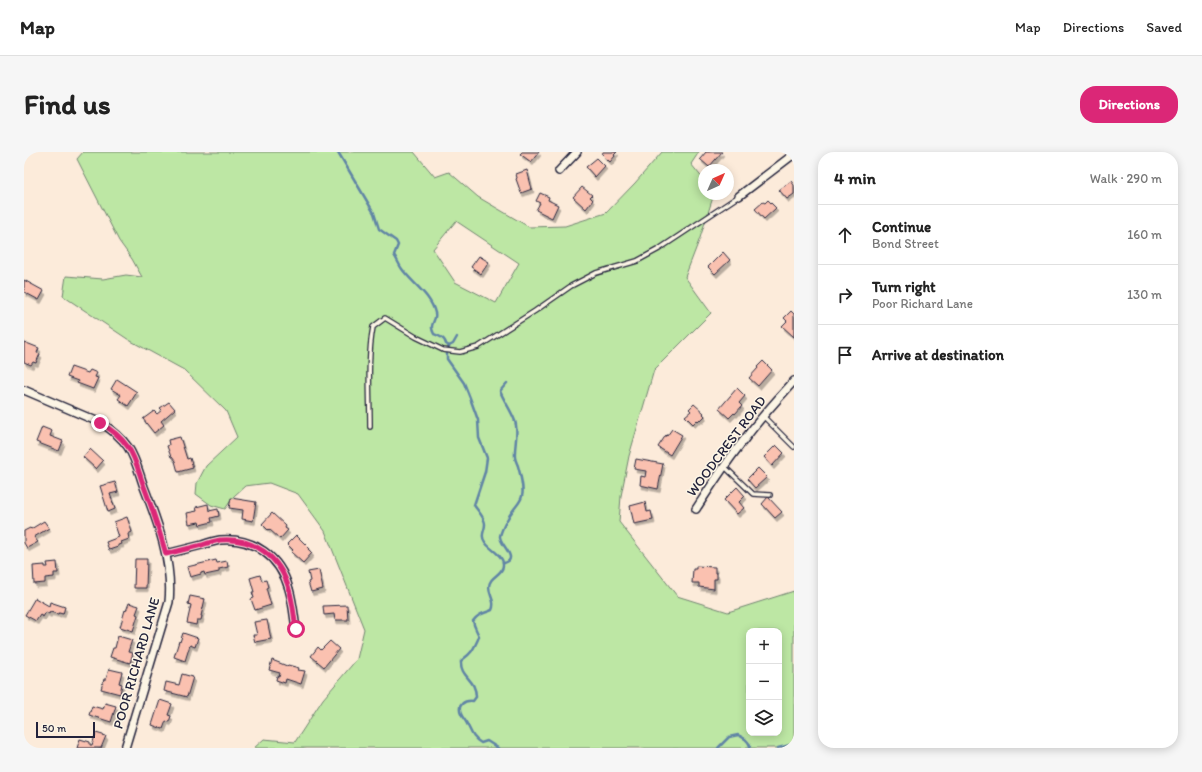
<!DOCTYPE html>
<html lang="en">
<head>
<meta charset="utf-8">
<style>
	body { margin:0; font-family:Itim,sans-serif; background:#f6f6f6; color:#222 }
	.controls { position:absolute; right:12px; bottom:12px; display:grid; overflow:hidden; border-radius:8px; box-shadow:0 2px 10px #0003 }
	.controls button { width:36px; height:36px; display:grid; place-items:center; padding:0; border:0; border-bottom:1px solid #e0e0e0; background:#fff; color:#222; font:20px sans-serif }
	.compass { position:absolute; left:674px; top:12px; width:36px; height:36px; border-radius:50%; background:#fff; box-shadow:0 2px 10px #0003; rotate:45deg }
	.scale { position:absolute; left:12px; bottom:10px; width:59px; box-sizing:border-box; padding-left:4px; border:2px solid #22223b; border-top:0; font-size:11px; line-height:14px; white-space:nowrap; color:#22223b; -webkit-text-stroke:3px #fcf5e5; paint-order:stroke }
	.stop { position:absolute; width:12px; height:12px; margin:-9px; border:3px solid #db2777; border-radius:50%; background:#fff }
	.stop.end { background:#db2777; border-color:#fff; box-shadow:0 1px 4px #0008 }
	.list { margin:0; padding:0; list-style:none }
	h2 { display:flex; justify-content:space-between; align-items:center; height:52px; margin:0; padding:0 16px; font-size:17px }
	h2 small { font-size:13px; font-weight:400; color:#767676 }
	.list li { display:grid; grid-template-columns:26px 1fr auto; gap:12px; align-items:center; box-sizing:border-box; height:60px; padding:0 16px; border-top:1px solid #e0e0e0 }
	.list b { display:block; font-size:15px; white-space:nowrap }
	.list p { margin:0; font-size:13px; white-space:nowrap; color:#767676 }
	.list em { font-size:13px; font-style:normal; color:#767676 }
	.icon { flex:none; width:22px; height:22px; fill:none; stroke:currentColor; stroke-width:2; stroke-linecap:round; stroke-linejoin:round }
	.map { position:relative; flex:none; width:770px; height:596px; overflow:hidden; border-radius:16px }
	header { display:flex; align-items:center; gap:24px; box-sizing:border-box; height:56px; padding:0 20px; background:#fff; border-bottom:1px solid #e0e0e0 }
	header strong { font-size:19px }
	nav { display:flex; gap:22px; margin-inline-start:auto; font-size:14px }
	.intro { display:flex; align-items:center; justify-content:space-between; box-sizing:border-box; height:96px; padding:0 24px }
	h1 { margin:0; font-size:28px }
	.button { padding:10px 18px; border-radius:16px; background:#db2777; color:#fff; font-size:14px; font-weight:700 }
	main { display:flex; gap:24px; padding:0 24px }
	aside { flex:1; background:#fff; border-radius:16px; box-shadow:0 2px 10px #0003 }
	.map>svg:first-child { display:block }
</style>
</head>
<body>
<header>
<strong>Map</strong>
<nav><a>Map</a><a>Directions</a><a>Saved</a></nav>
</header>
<div class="intro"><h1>Find us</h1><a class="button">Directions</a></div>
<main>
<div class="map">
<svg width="770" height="596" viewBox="0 0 770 596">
	<defs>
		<filter id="shadow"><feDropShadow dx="2" dy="3.5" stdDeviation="0" flood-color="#0004"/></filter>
	</defs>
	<rect width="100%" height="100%" fill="#fcebda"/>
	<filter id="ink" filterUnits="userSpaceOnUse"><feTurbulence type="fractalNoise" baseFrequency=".025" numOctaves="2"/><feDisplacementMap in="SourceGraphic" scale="8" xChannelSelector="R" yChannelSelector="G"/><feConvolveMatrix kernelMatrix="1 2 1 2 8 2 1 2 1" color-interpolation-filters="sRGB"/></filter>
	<g filter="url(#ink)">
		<path fill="#bde7a4" stroke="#708470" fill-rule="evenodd" d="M59,0H390L411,25L425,20L454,45L505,75L541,74L582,61L611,31L638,0H675L667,12L680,28V42H690L676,86L661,125L687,161L630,218L605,304L597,344L595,370L653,444L704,460L770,439V596H230L240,587L271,590L299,547L333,507L340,477L301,379L274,342L245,331L221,334L210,344L201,357L187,353L172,342L173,331L182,314L213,285L202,259L160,218L105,188L39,144L42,124L79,127L102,123L118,125L108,107L95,89L53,7ZM432,69L495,111L472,151L431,130L409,97ZM725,479H755V581H725Z"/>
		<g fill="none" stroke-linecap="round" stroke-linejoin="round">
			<g stroke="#6185a5" stroke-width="2.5">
				<path d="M314,0L350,61L355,77L372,89L374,93L370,103C373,107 375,113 378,117C388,131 407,143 411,161C413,167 407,171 408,176C408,178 409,180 410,182C415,184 421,186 422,192L425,194"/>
				<path d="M425,194L423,200V207L440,231L446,246L454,268L455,286L463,306L461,320L450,353C453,358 461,366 461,372C461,379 456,383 461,390C465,397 480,403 479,413C479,423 465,424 465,435C465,444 472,449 468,458C459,462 455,461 449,469C450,475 453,479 455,484C455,486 449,498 447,500C444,504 440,506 437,509C436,526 452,526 452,545L449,549C440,548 433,553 437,562C438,565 441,568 442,570C447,579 448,586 457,591L463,589L474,596"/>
				<polyline points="425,194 429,192 433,185"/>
				<path d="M480,411C496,407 475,392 476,384C478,376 485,363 490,357C493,353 497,349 498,344C500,338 496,321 494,314C493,311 491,308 491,305C490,294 495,280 491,269C487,258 480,249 476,239L483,231"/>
				<path d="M694,596L705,585L714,583C720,586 724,588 726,594L725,596"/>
				<polyline points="754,596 770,592"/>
			</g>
		</g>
		<g fill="#fac1b0" stroke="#22223b" filter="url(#shadow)">
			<polygon points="498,0 515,0 507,10 496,2"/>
			<polygon points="579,0 593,0 590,3 591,4 586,10 578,2"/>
			<polygon points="682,0 698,0 685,15 676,7"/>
			<polygon points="573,6 581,14 571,25 562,15"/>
			<polygon points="503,18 508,37 497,41 492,27 493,26 492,22"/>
			<polygon points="767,29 770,33 770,42 763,47 755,38"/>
			<polygon points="558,35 568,43 566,45 569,48 562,57 549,45"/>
			<polygon points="516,41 525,45 524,48 534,53 528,66 512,58 516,51 512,49"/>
			<polygon points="744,48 752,56 740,67 731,57 739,50 741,51"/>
			<polygon points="699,100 706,108 691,122 684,115"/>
			<polygon points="455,104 465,110 457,122 447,115"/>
			<polygon points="0,128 20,139 15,148 0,140"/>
			<polygon points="767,159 770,162 770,185 758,174 763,169 760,166"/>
			<polygon points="0,190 15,196 13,201 16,202 12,211 9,210 7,213 0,210"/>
			<polygon points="739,209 748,218 734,234 725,226 734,216 733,215"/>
			<polygon points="47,215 64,221 66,218 73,221 71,225 74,226 69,237 53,231 54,229 43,225"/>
			<polygon points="93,227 113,240 104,254 94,247 97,243 87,237"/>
			<polygon points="713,236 721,244 715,251 718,254 711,262 710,261 705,266 695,257"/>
			<polygon points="145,250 151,257 137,269 140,273 130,281 119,267 130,259 133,262 138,258 136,256"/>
			<polygon points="670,252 680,261 679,262 681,264 677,268 676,267 674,269 673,268 669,272 661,264 667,259 665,257"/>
			<polygon points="18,275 28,279 26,284 39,289 35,299 12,290"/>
			<polygon points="648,277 658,283 646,303 634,295 642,283 643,284"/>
			<polygon points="156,285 163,307 166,306 169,316 154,320 151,309 148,305 147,305 143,294 145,293 144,288"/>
			<polygon points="752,293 760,301 748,314 740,305"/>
			<polygon points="66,297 79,309 72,317 59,305"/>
			<polygon points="612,307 639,312 634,337 616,333 617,324 621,325 622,319 610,317"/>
			<polygon points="734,316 743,325 731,336 723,327"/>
			<polygon points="91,330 94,340 86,342 91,357 84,360 76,334"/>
			<polygon points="713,335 721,344 715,350 720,356 713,362 700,348"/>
			<polygon points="744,345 758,360 751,366 738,352"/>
			<polygon points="207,346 232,350 229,369 218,367 219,358 205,356"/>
			<polygon points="621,350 623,360 627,359 629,368 610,372 606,354"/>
			<polygon points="184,352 185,359 194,357 195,364 187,366 188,370 176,373 175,370 165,372 163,361 173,359 172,355"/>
			<polygon points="248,361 262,374 261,376 264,378 256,387 245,377 244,378 238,372"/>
			<polygon points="103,365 108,380 104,382 105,387 97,390 98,392 94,393 94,395 85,398 82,390 95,385 90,370"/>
			<polygon points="20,369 25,376 10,385 14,390 3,396 0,391 0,379 6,376 7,377"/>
			<polygon points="272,383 285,396 284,397 288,401 279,411 267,400 269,398 263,392"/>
			<polygon points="111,407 123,407 122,436 110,436"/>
			<polygon points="192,408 193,411 203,409 204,415 195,417 195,420 181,423 180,420 177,421 177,422 166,425 163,415"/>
			<polygon points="33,410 34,421 30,421 30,425 21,426 21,431 10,432 9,414 21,413 21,415 24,415 23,411"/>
			<polygon points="672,414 691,415 691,421 693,421 693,427 690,427 690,437 675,435 675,431 668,431 669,417 672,417"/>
			<polygon points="295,418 299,437 287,440 284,430 286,429 284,420"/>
			<polygon points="236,423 238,429 242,428 244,435 242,436 247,453 231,458 227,447 230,446 228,440 230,440 226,426"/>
			<polygon points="166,444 181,447 177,464 178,464 177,468 173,468 172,473 163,471 167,453 164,452"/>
			<polygon points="11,446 25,454 26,450 41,455 39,462 35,461 34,462 26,460 25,462 22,460 19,465 16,463 12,469 1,463"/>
			<polygon points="105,451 115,454 112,462 114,463 109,479 96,475 101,458 102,459"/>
			<polygon points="323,453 324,468 311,468 310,462 300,463 299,454"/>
			<polygon points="243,468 247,487 231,490 229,483 233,483 230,470"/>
			<polygon points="159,481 174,486 171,495 166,493 161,509 150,505 155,489 156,490"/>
			<polygon points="94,484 108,488 104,500 109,501 106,511 86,505 89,496 91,496"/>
			<polygon points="306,489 315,497 300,515 287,504 294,495 297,498"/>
			<polygon points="248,508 263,514 264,513 275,516 274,518 281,519 277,532 262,527 261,531 252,528 253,524 255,525 256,521 245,518"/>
			<polygon points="85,517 98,520 95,531 98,532 96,542 77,537 80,527 82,527"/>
			<polygon points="158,522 169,525 163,545 140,539 142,530 155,533"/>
			<polygon points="136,548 148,552 144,563 147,564 145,570 142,569 139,577 128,573"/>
			<polygon points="81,551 92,554 87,570 65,563 68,554 79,557"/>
			<polygon points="72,581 82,584 77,596 53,596 56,587 66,590 66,593 68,593"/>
		</g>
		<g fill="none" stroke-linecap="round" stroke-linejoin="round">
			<g stroke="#22223b" stroke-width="6">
				<g id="service">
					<polyline points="739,264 770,295"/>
					<path d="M346,275C346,242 343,208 349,175L361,166L392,185L419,198L436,200L454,195L511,159L547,134L572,121L613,109L635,97L715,44"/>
					<polyline points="700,314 729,342 746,343"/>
				</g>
			</g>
			<g stroke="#22223b" stroke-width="10">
				<g id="minor">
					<polyline points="535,19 553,0"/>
					<polyline points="715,44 770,2"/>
					<path d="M0,238L77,271C87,277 97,285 104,295C112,307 115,321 120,335C134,371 149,411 145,450L101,596"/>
					<path d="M672,357C687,334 702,310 720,288C735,267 753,248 770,229"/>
					<path d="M142,402C154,399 166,396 178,393C184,391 190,389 196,388C230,385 256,405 265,437C269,450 270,464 272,477"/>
				</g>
			</g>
			<use href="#service" stroke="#fcf5e5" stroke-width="3.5"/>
			<use href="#minor" stroke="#fcf5e5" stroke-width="7"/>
		</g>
	</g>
	<g fill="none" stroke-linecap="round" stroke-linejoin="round" filter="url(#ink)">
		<path stroke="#db2777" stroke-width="5" d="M76,271C87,277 97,285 104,295C111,305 114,317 118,329C127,353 135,377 142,402C154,399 166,396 178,393C184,391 190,389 196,388C230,385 256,405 265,437C269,450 270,464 272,477"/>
	</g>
	<g text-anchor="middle" stroke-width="3" stroke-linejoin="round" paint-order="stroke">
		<g font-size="14" fill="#22223b" stroke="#fcf5e5">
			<text transform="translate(702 294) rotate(-53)" y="5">WOODCREST ROAD</text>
			<text transform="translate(112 511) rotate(-74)" y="5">POOR RICHARD LANE</text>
		</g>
	</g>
</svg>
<div class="controls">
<button>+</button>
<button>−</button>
<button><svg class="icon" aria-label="layers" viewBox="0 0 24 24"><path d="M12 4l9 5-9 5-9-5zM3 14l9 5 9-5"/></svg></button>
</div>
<svg class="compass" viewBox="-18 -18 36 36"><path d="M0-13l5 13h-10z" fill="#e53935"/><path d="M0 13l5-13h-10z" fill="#767676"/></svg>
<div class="scale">50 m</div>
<div class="stop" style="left:272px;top:477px"></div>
<div class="stop end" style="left:76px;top:271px"></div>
</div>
<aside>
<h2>4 min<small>Walk · 290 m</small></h2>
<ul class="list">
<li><svg class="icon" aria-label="ahead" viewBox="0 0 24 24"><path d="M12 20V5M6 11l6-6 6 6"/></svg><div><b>Continue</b><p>Bond Street</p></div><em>160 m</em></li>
<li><svg class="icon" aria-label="right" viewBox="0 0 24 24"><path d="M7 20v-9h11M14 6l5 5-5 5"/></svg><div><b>Turn right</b><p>Poor Richard Lane</p></div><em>130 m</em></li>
<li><svg class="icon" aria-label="arrive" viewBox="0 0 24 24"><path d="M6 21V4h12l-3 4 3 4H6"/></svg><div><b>Arrive at destination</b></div></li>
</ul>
</aside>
</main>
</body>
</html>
